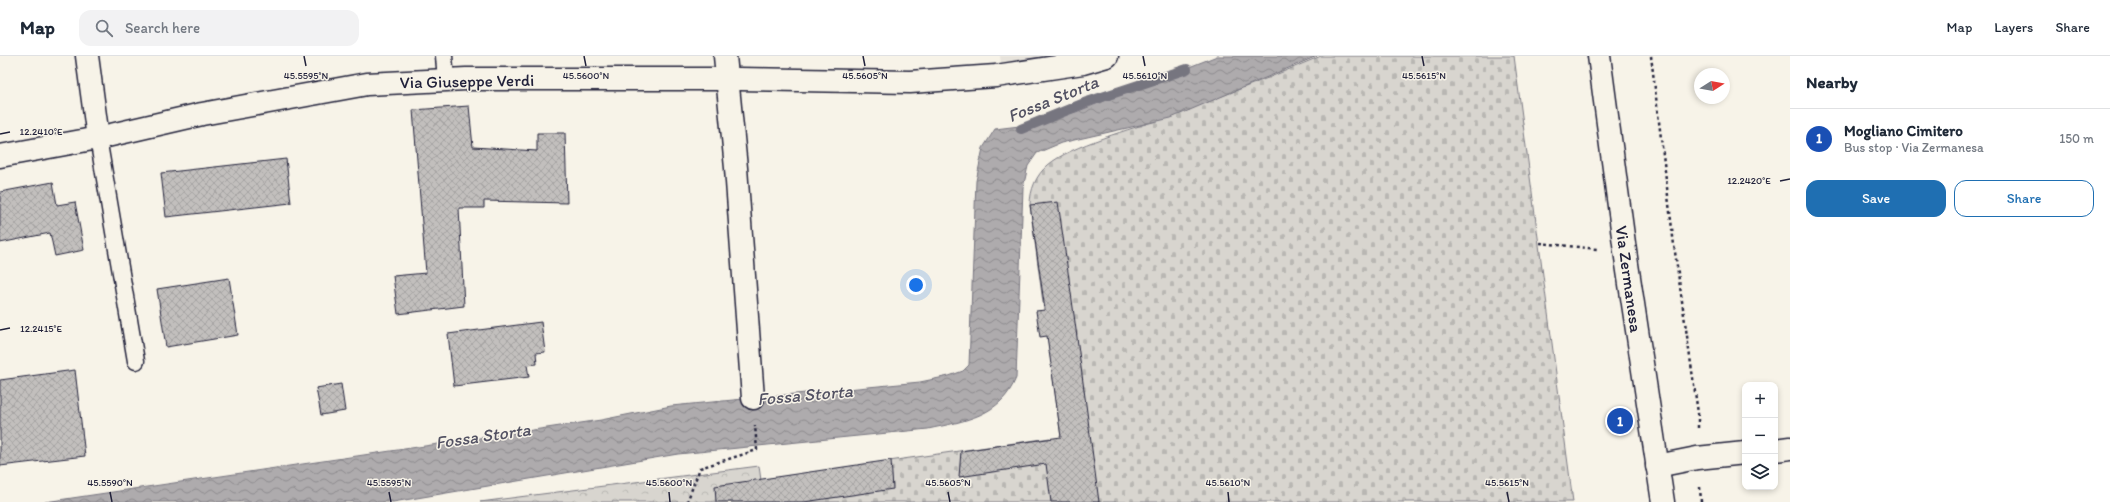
<!DOCTYPE html>
<html lang="en">
<head>
<meta charset="utf-8">
<style>
	body { margin:0; font-family:Itim,sans-serif; background:#f2f2f3; color:#1f2937 }
	.controls { position:absolute; right:12px; bottom:12px; display:grid; overflow:hidden; border-radius:8px; box-shadow:0 2px 6px #0003 }
	.controls button { width:36px; height:36px; display:grid; place-items:center; padding:0; border:0; border-bottom:1px solid #e0e1e3; background:#fff; color:#1f2937; font:20px sans-serif }
	.compass { position:absolute; left:1694px; top:12px; width:36px; height:36px; border-radius:50%; background:#fff; box-shadow:0 2px 6px #0003; rotate:79deg }
	.you { position:absolute; left:916px; top:229px; width:14px; height:14px; margin:-10px; border:3px solid #fff; border-radius:50%; background:#1a73e8; box-shadow:0 0 0 6px #1a73e833 }
	.badge { display:grid; place-items:center; width:26px; height:26px; border-radius:50%; background:#1f6fb2; color:#fff; font-size:13px; font-weight:700 }
	.pin { position:absolute; translate:-50% -50%; border:2px solid #fff; box-shadow:0 1px 4px #0006 }
	.list { margin:0; padding:0; list-style:none }
	h2 { display:flex; justify-content:space-between; align-items:center; height:52px; margin:0; padding:0 16px; font-size:17px }
	h2 small { font-size:13px; font-weight:400; color:#747a83 }
	.list li { display:grid; grid-template-columns:26px 1fr auto; gap:12px; align-items:center; box-sizing:border-box; height:60px; padding:0 16px; border-top:1px solid #e0e1e3 }
	.list b { display:block; font-size:15px; white-space:nowrap }
	.list p { margin:0; font-size:13px; white-space:nowrap; color:#747a83 }
	.list em { font-size:13px; font-style:normal; color:#747a83 }
	.actions { display:flex; gap:8px; padding:12px 16px }
	.actions a { flex:1; padding:9px 0; border:1px solid #1f6fb2; border-radius:12px; text-align:center; font-size:14px; color:#1f6fb2 }
	.actions .main { background:#1f6fb2; color:#fff }
	.icon { flex:none; width:22px; height:22px; fill:none; stroke:currentColor; stroke-width:2; stroke-linecap:round; stroke-linejoin:round }
	.map { position:relative; flex:none; width:1790px; height:446px; overflow:hidden }
	header { display:flex; align-items:center; gap:24px; box-sizing:border-box; height:56px; padding:0 20px; background:#fff; border-bottom:1px solid #e0e1e3 }
	header strong { font-size:19px }
	nav { display:flex; gap:22px; margin-inline-start:auto; font-size:14px }
	.search { width:280px; height:36px; background:#f2f2f3; display:flex; align-items:center; gap:10px; box-sizing:border-box; padding:0 14px; border-radius:12px; color:#747a83; font-size:15px }
	main { display:flex }
	aside { flex:1; background:#fff }
	.map>svg:first-child { display:block }
</style>
</head>
<body>
<header>
<strong>Map</strong>
<div class="search"><svg class="icon" aria-label="search" viewBox="0 0 24 24"><circle cx="10" cy="10" r="6"/><path d="M15 15l6 6"/></svg>Search here</div>
<nav><a>Map</a><a>Layers</a><a>Share</a></nav>
</header>
<main>
<div class="map">
<svg width="1790" height="446" viewBox="0 0 1790 446">
	<defs>
		<pattern id="forest-crowns" width="20" height="18" patternUnits="userSpaceOnUse"><rect width="20" height="18" fill="#d8d5cf"/><path d="M2 6a3 3 0 1 1 6 0M12 15a3 3 0 1 1 6 0" fill="none" stroke="#b9b7b3"/></pattern>
		<pattern id="cemetery-stones" width="16" height="16" patternUnits="userSpaceOnUse"><rect width="16" height="16" fill="#d8d5cf"/><path d="M2 7V4a2 2 0 0 1 4 0v3zM10 15v-3a2 2 0 0 1 4 0v3z" fill="#b9b7b3"/></pattern>
		<pattern id="water-waves" width="16" height="10" patternUnits="userSpaceOnUse"><rect width="16" height="10" fill="#aeabad"/><path d="M0 5q4-4 8 0t8 0" fill="none" stroke="#8d8b8e"/></pattern>
		<pattern id="building-cross-hatch" width="8" height="8" patternUnits="userSpaceOnUse"><rect width="8" height="8" fill="#c2bfbd"/><path d="M0 0l8 8M0 8l8-8" fill="none" stroke="#a6a4a3"/></pattern>
	</defs>
	<rect width="100%" height="100%" fill="#f7f3e8"/>
	<filter id="ink" filterUnits="userSpaceOnUse"><feTurbulence type="fractalNoise" baseFrequency=".025" numOctaves="2"/><feDisplacementMap in="SourceGraphic" scale="8" xChannelSelector="R" yChannelSelector="G"/><feConvolveMatrix kernelMatrix="1 2 1 2 8 2 1 2 1" color-interpolation-filters="sRGB"/></filter>
	<g filter="url(#ink)">
		<polygon fill="#e7e3db" points="1000,0 1057,0 1023,10 1001,7"/>
		<polygon fill="url(#forest-crowns)" stroke="#7d7c85" points="759,410 764,446 480,446"/>
		<path fill="url(#cemetery-stones)" stroke="#7d7c85" d="M1321,0H1514L1573,446H764L889,405L1050,382L1052,390L1062,389L1030,149C1030,134 1036,119 1048,109C1071,89 1133,73 1163,62C1216,43 1269,22 1321,0Z"/>
		<path fill="url(#water-waves)" stroke="#76747f" d="M1217,0H1317L1171,62L1061,87L1037,97L1028,110L1023,132L1016,322C1001,360 965,365 928,373L678,398L393,446H45L601,364L671,350L920,326L949,320L963,315L969,309L976,125L983,92L995,73L1036,68L1076,56Z"/>
		<g fill="none" stroke-linecap="round" stroke-linejoin="round">
			<polyline stroke="#76747f" stroke-width="10" points="1021,73 1087,46 1187,13"/>
		</g>
		<g fill="url(#building-cross-hatch)" stroke="#22223b">
			<polygon points="469,50 473,91 537,95 537,77 565,77 567,147 484,145 484,152 459,152 464,250 398,258 393,220 426,217 413,54"/>
			<polygon points="286,103 291,147 166,161 161,117"/>
			<polygon points="53,126 57,149 75,146 84,194 55,200 50,177 0,187 0,136"/>
			<polygon points="1058,146 1072,244 1099,446 1051,446 1046,408 959,421 961,395 1061,381 1047,280 1040,281 1036,255 1045,254 1030,149"/>
			<polygon points="229,222 238,279 166,291 157,233"/>
			<polygon points="541,266 545,296 536,297 537,308 527,309 529,321 454,330 448,278"/>
			<polygon points="75,314 85,400 0,410 0,324"/>
			<polygon points="341,328 345,355 321,359 316,332"/>
			<polygon points="891,404 893,433 804,446 716,446 715,430"/>
		</g>
		<g fill="none" stroke-linecap="round" stroke-linejoin="round">
			<g stroke="#22223b" stroke-width="19">
				<g id="service">
					<polyline points="444,0 446,24"/>
					<polyline points="98,82 136,305"/>
				</g>
			</g>
			<g stroke="#22223b" stroke-width="25">
				<polyline id="pedestrian" points="725,0 736,112 753,342"/>
			</g>
			<g stroke="#22223b" stroke-width="25">
				<g id="minor">
					<polyline points="87,0 98,82"/>
					<polyline points="1775,394 1790,392"/>
					<polyline points="1657,410 1697,402 1745,397"/>
				</g>
			</g>
			<g stroke="#22223b" stroke-width="25">
				<g id="tertiary">
					<polyline points="1599,0 1625,195 1663,446"/>
					<polyline points="0,100 98,82 202,58 367,28 466,23 739,23 910,26 996,20 1083,7 1107,0"/>
				</g>
			</g>
			<g stroke="#22223b" stroke-width="2.5" stroke-dasharray="3 3" stroke-linecap="butt">
				<polyline points="1651,0 1674,189 1698,357 1698,374"/>
				<polyline points="1540,187 1597,193"/>
				<polyline points="1700,431 1701,446"/>
				<polyline points="687,446 700,412 757,394 755,369"/>
			</g>
			<use href="#service" stroke="#f7f3e8" stroke-width="16"/>
			<use href="#pedestrian" stroke="#f7f3e8" stroke-width="22"/>
			<use href="#minor" stroke="#f7f3e8" stroke-width="22"/>
			<use href="#tertiary" stroke="#f7f3e8" stroke-width="22"/>
		</g>
	</g>
	<path fill="none" stroke="#22223b" stroke-width="1.5" d="M304,0L306,10M584,0L586,10M863,0L865,10M1143,0L1145,10M1422,0L1424,10M0,78L10,76M1780,125L1790,123M0,274L10,272M110,436L112,446M389,436L391,446M669,436L670,446M948,436L950,446M1228,436L1229,446M1507,436L1509,446"/>
	<g text-anchor="middle" stroke-width="3" stroke-linejoin="round" paint-order="stroke">
		<g font-size="17" fill="#22223b" stroke="#f7f3e8">
			<text transform="translate(467 25) rotate(-1)" y="6">Via Giuseppe Verdi</text>
			<text transform="translate(1629 223) rotate(82)" y="6">Via Zermanesa</text>
		</g>
		<g font-size="18" font-style="italic" fill="#535263" stroke="#f7f3e8">
			<text transform="translate(1053 43) rotate(-22)" y="6">Fossa Storta</text>
			<text transform="translate(805 339) rotate(-5)" y="6">Fossa Storta</text>
			<text transform="translate(483 380) rotate(-8)" y="6">Fossa Storta</text>
		</g>
	</g>
	<g font-size="10" text-anchor="middle" fill="#22223b" stroke="#f7f3e8" stroke-width="3" stroke-linejoin="round" paint-order="stroke">
		<text x="306" y="23">45.5595°N</text>
		<text x="586" y="23">45.5600°N</text>
		<text x="865" y="23">45.5605°N</text>
		<text x="1145" y="23">45.5610°N</text>
		<text x="1424" y="23">45.5615°N</text>
		<text x="41" y="79">12.2410°E</text>
		<text x="1749" y="128">12.2420°E</text>
		<text x="41" y="276">12.2415°E</text>
		<text x="110" y="430">45.5590°N</text>
		<text x="389" y="430">45.5595°N</text>
		<text x="669" y="430">45.5600°N</text>
		<text x="948" y="430">45.5605°N</text>
		<text x="1228" y="430">45.5610°N</text>
		<text x="1507" y="430">45.5615°N</text>
	</g>
</svg>
<div class="controls">
<button>+</button>
<button>−</button>
<button><svg class="icon" aria-label="layers" viewBox="0 0 24 24"><path d="M12 4l9 5-9 5-9-5zM3 14l9 5 9-5"/></svg></button>
</div>
<svg class="compass" viewBox="-18 -18 36 36"><path d="M0-13l5 13h-10z" fill="#e53935"/><path d="M0 13l5-13h-10z" fill="#747a83"/></svg>
<div class="you"></div>
<div class="pin badge" style="left:1620px;top:365px;background:#1a4fb4">1</div>
</div>
<aside>
<h2>Nearby<small></small></h2>
<ul class="list">
<li><span class="badge" style="background:#1a4fb4">1</span><div><b>Mogliano Cimitero</b><p>Bus stop · Via Zermanesa</p></div><em>150 m</em></li>
</ul>
<div class="actions"><a class="main">Save</a><a>Share</a></div>
</aside>
</main>
</body>
</html>
